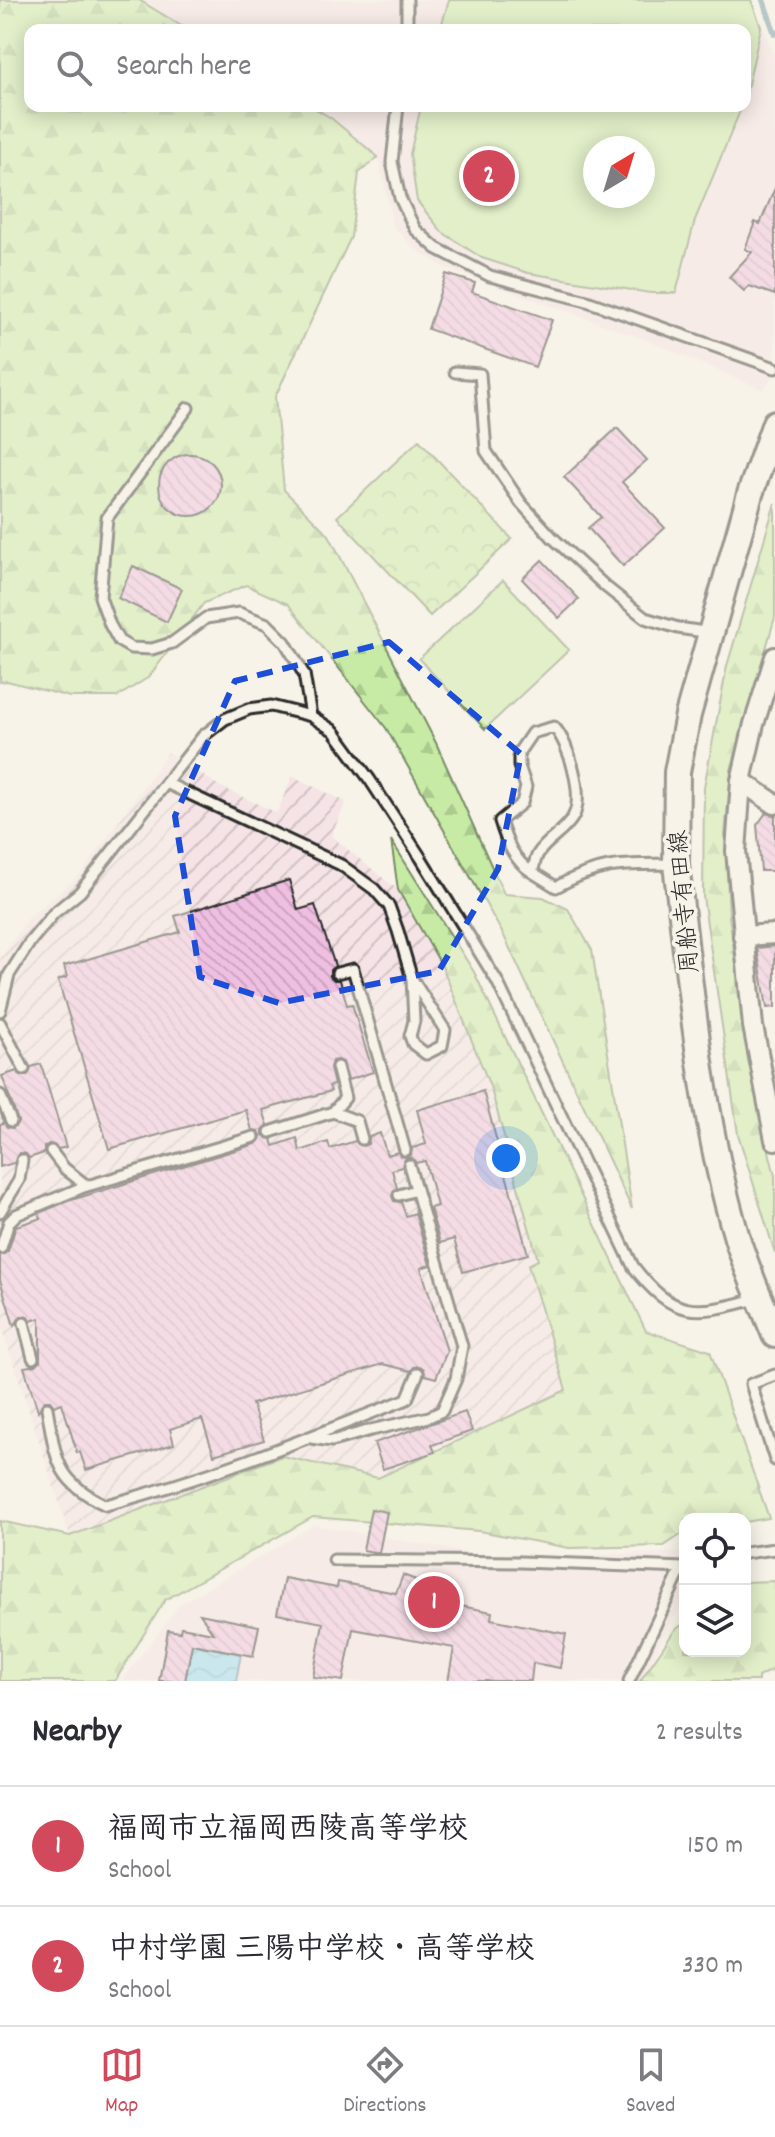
<!DOCTYPE html>
<html lang="en">
<head>
<meta charset="utf-8">
<style>
	body { margin:0; font-family:Dekko,"Klee One",sans-serif; background:#f7f7f7; color:#2b2b33 }
	.controls { position:absolute; right:24px; bottom:24px; display:grid; overflow:hidden; border-radius:16px; box-shadow:0 4px 20px #0003 }
	.controls button { width:72px; height:72px; display:grid; place-items:center; padding:0; border:0; border-bottom:2px solid #e1e1e2; background:#fff; color:#2b2b33; font:40px sans-serif }
	.compass { position:absolute; left:583px; top:136px; width:72px; height:72px; border-radius:50%; background:#fff; box-shadow:0 4px 20px #0003; rotate:38deg }
	.you { position:absolute; left:506px; top:1158px; width:28px; height:28px; margin:-20px; border:6px solid #fff; border-radius:50%; background:#1a73e8; box-shadow:0 0 0 12px #1a73e833 }
	.badge { display:grid; place-items:center; width:52px; height:52px; border-radius:50%; background:#d1495b; color:#fff; font-size:26px; font-weight:700 }
	.pin { position:absolute; translate:-50% -50%; border:4px solid #fff; box-shadow:0 2px 8px #0006 }
	.list { margin:0; padding:0; list-style:none }
	h2 { display:flex; justify-content:space-between; align-items:center; height:104px; margin:0; padding:0 32px; font-size:34px }
	h2 small { font-size:26px; font-weight:400; color:#7c7c81 }
	.list li { display:grid; grid-template-columns:52px 1fr auto; gap:24px; align-items:center; box-sizing:border-box; height:120px; padding:0 32px; border-top:2px solid #e1e1e2 }
	.list b { display:block; font-size:30px; white-space:nowrap }
	.list p { margin:0; font-size:26px; white-space:nowrap; color:#7c7c81 }
	.list em { font-size:26px; font-style:normal; color:#7c7c81 }
	.icon { flex:none; width:44px; height:44px; fill:none; stroke:currentColor; stroke-width:2; stroke-linecap:round; stroke-linejoin:round }
	.map { position:relative; flex:none; width:775px; height:1681px; overflow:hidden }
	.search { position:absolute; background:#fff; box-shadow:0 4px 20px #0003; left:24px; right:24px; top:24px; height:88px; display:flex; align-items:center; gap:20px; box-sizing:border-box; padding:0 28px; border-radius:16px; color:#7c7c81; font-size:30px }
	.sheet { height:344px; background:#fff }
	nav { display:flex; justify-content:space-around; align-items:center; box-sizing:border-box; height:112px; border-top:2px solid #e1e1e2; background:#fff; font-size:22px; color:#7c7c81 }
	nav a { display:grid; justify-items:center; gap:4px }
	nav .on { color:#d1495b }
	.map>svg:first-child { display:block }
</style>
</head>
<body>
<div class="map">
<svg width="775" height="1681" viewBox="0 0 775 1681">
	<defs>
		<pattern id="industrial-furrows" width="10" height="10" patternUnits="userSpaceOnUse" patternTransform="scale(2)"><rect width="10" height="10" fill="#f5e3e6"/><path d="M-1 1l2-2M0 10L10 0M9 11l2-2" fill="none" stroke="#d2c3c5"/></pattern>
		<pattern id="forest-firs" width="22" height="20" patternUnits="userSpaceOnUse" patternTransform="scale(2)"><rect width="22" height="20" fill="#c7eba5"/><path d="M5 1l3.5 6h-7zM16 11l3.5 6h-7z" fill="#abca8e"/></pattern>
		<pattern id="park-crowns" width="20" height="18" patternUnits="userSpaceOnUse" patternTransform="scale(2)"><rect width="20" height="18" fill="#c7eba5"/><path d="M2 6a3 3 0 1 1 6 0M12 15a3 3 0 1 1 6 0" fill="none" stroke="#abca8e"/></pattern>
		<pattern id="water-waves" width="16" height="10" patternUnits="userSpaceOnUse" patternTransform="scale(2)"><rect width="16" height="10" fill="#91d9f2"/><path d="M0 5q4-4 8 0t8 0" fill="none" stroke="#7dbad0"/></pattern>
		<pattern id="building-back-hatch" width="6" height="6" patternUnits="userSpaceOnUse" patternTransform="scale(2)"><rect width="6" height="6" fill="#efbfe1"/><path d="M-1 5l2 2M0 0l6 6M5-1l2 2" fill="none" stroke="#cda4c1"/></pattern>
	</defs>
	<rect width="100%" height="100%" fill="#f7f3e8"/>
	<filter id="ink" filterUnits="userSpaceOnUse"><feTurbulence type="fractalNoise" baseFrequency=".0125" numOctaves="2"/><feDisplacementMap in="SourceGraphic" scale="16" xChannelSelector="R" yChannelSelector="G"/><feConvolveMatrix kernelMatrix="1 2 1 2 8 2 1 2 1" color-interpolation-filters="sRGB"/></filter>
	<g filter="url(#ink)">
		<g fill="#f5e3e6" fill-rule="evenodd">
			<path d="M139,0H753L775,58V374L763,390L649,341L443,267L416,250L393,226L378,157L331,118L311,106H745V30H188ZM595,148H643V196H595Z"/>
			<polygon points="314,1525 498,1558 685,1552 685,1600 668,1625 644,1681 122,1681 180,1604"/>
		</g>
		<polygon fill="url(#industrial-furrows)" points="168,752 219,786 277,813 292,776 346,802 331,836 398,890 442,966 491,1089 538,1261 528,1265 566,1390 433,1457 378,1478 282,1456 70,1536 0,1322 0,959 28,918 82,873"/>
		<g fill="url(#forest-firs)" stroke="#798b68" stroke-width="2">
			<polygon points="0,0 139,0 188,30 30,30 30,106 311,106 331,118 378,157 359,173 351,237 275,397 284,490 329,535 436,743 504,894 543,897 568,909 592,950 632,1209 504,936 386,728 288,604 246,585 204,603 149,677 117,697 70,697 7,681 0,682"/>
			<polygon points="775,503 775,617 731,770 725,835 729,916 748,1048 759,1110 775,1176 775,1253 738,1134 703,897 704,787 727,666"/>
			<polygon points="391,840 474,972 646,1331 710,1351 769,1518 745,1522 745,1519 685,1519 685,1532 664,1546 569,1548 479,1531 313,1517 165,1600 115,1681 0,1681 0,1521 70,1536 282,1456 378,1478 566,1390 528,1265 538,1260 491,1089 442,966 398,890"/>
			<polygon points="775,1581 775,1675 771,1670 758,1677 758,1681 640,1681 675,1630 685,1623 685,1651 745,1651 745,1582"/>
		</g>
		<polygon fill="url(#park-crowns)" stroke="#798b68" stroke-width="2" points="419,440 512,539 430,616 337,517"/>
		<g fill="#c7eba5" stroke="#798b68" stroke-width="2" fill-rule="evenodd">
			<polygon points="449,0 751,0 761,27 745,98 745,30 440,30"/>
			<path d="M421,106H742L695,220L676,293H650L528,273L482,258L442,232L417,201L410,154ZM643,148V196H595V148Z"/>
			<polygon points="503,580 569,650 485,729 419,659"/>
		</g>
		<polygon fill="url(#water-waves)" stroke="#6893a2" stroke-width="2" points="192,1644 241,1654 236,1681 185,1681"/>
		<g fill="none" stroke-linecap="round" stroke-linejoin="round">
			<polyline stroke="#6893a2" stroke-width="6" points="763,0 775,34"/>
		</g>
		<g fill="url(#building-back-hatch)" stroke="#2b2b2b" stroke-width="2">
			<polygon points="775,188 775,295 749,286 744,291 729,277 752,252 745,249 755,222 760,224"/>
			<polygon points="446,274 475,283 472,292 552,320 535,367 428,329"/>
			<polygon points="617,428 647,460 622,482 665,528 623,566 588,528 601,517 564,477"/>
			<circle cx="190" cy="485" r="31"/>
			<polygon points="542,560 579,599 559,618 522,579"/>
			<polygon points="133,566 182,589 167,622 118,598"/>
			<polygon points="766,813 775,816 775,871 761,871 757,825"/>
			<polygon points="289,880 298,910 315,905 335,966 330,970 330,976 334,980 340,980 347,1005 352,1004 373,1072 348,1080 343,1062 338,1060 332,1061 330,1068 334,1085 329,1086 331,1091 263,1110 268,1125 263,1130 263,1135 272,1139 274,1146 297,1138 300,1151 328,1142 330,1149 355,1141 363,1146 368,1144 369,1137 380,1133 387,1155 398,1152 400,1156 406,1157 411,1155 412,1148 426,1144 417,1110 483,1091 528,1254 463,1272 454,1239 440,1243 430,1208 437,1206 425,1161 416,1163 412,1158 406,1158 402,1167 392,1170 397,1188 392,1196 394,1201 401,1202 406,1216 415,1213 430,1265 421,1268 447,1351 436,1378 425,1375 424,1369 420,1366 414,1367 411,1371 383,1364 252,1404 264,1440 214,1455 202,1419 170,1429 174,1444 86,1470 80,1452 77,1453 62,1403 54,1406 50,1401 45,1401 38,1411 24,1367 36,1365 40,1361 40,1318 31,1321 27,1316 21,1316 14,1326 0,1280 0,1255 8,1251 16,1226 41,1218 39,1213 68,1201 256,1144 261,1136 259,1131 252,1130 246,1110 109,1149 58,980 67,977 64,966 180,932 175,916"/>
			<polygon points="775,946 775,1007 767,1008 757,948"/>
			<polygon points="41,1064 66,1147 59,1149 49,1144 44,1147 44,1153 29,1158 26,1154 20,1153 14,1163 0,1167 0,1124 4,1123 7,1127 13,1128 18,1121 2,1076 17,1071 21,1076 27,1076 31,1067"/>
			<polygon points="465,1412 472,1431 432,1445 435,1452 383,1469 374,1443"/>
			<polygon points="371,1509 387,1512 379,1553 363,1550"/>
			<polygon points="403,1575 424,1583 419,1598 492,1612 491,1619 566,1634 560,1668 533,1663 531,1681 448,1681 454,1648 353,1629 343,1681 313,1677 323,1623 277,1614 284,1578 337,1588 338,1582 396,1593"/>
			<polygon points="200,1614 259,1626 253,1656 192,1644 185,1681 159,1681 168,1630 180,1632 181,1627 213,1633"/>
		</g>
		<g fill="none" stroke-linecap="round" stroke-linejoin="round">
			<g stroke="#2b2b2b" stroke-width="15">
				<g id="lane">
					<polyline points="407,0 407,30"/>
					<polyline points="398,106 392,162 400,198 415,229 436,248 490,276 587,301 775,368"/>
					<polyline points="455,372 480,374 486,451 521,503 552,537 606,587 645,618 678,628 711,633"/>
					<polyline points="188,408 107,518 100,597 110,625 119,641 131,648 152,649 172,643 206,618 239,613 267,624 285,642 304,674 311,716"/>
					<polyline points="166,783 341,865 374,889 389,906 398,931 412,979 414,1021 410,1036 413,1044 426,1054 442,1046 445,1030 412,979"/>
					<path d="M532,872C514,861 506,841 500,821L522,803L526,787L519,766V752L532,733L554,727C569,743 585,796 573,817C565,832 546,840 538,854C535,859 534,867 532,872L556,887C603,861 624,865 676,864"/>
					<polyline points="337,973 353,969 405,1150"/>
					<path d="M0,1011L9,975L30,942L54,913L80,892L203,736L225,719L249,709L271,706L311,716L334,731L370,780L421,858L497,981L633,1266C674,1320 696,1315 756,1299"/>
					<polyline points="0,1023 24,1069"/>
					<polyline points="0,1095 11,1121"/>
					<polyline points="333,1112 357,1121 362,1139"/>
					<polyline points="270,1132 333,1112 345,1098 337,1067"/>
					<polyline points="51,1151 64,1168 87,1186 254,1137"/>
					<polyline points="399,1195 416,1190"/>
					<polyline points="0,1212 19,1180 22,1160"/>
					<polyline points="1,1248 9,1222 16,1215 88,1185"/>
					<polyline points="24,1323 33,1358"/>
					<polyline points="775,1375 751,1384 775,1460"/>
					<path d="M47,1408C56,1458 55,1481 106,1505C209,1478 308,1438 407,1399L418,1373"/>
					<polyline points="311,1438 332,1441 371,1430 429,1417 442,1411 456,1379 462,1346 409,1165"/>
					<polyline points="745,1553 775,1549"/>
					<polyline points="334,1560 520,1562 685,1568"/>
					<polyline points="629,1681 681,1570"/>
				</g>
			</g>
			<g stroke="#2b2b2b" stroke-width="24">
				<g id="street">
					<polyline points="775,657 754,724 741,781 736,851 753,1026 775,1140"/>
					<polyline points="741,781 775,804"/>
					<polyline points="743,936 775,934"/>
				</g>
			</g>
			<g stroke="#2b2b2b" stroke-width="30">
				<path id="secondary" d="M775,423L750,494L688,715L677,772L676,864C691,989 701,1117 737,1238C747,1271 762,1303 775,1335"/>
			</g>
			<use href="#lane" stroke="#f7f3e8" stroke-width="9"/>
			<use href="#street" stroke="#f7f3e8" stroke-width="18"/>
			<use href="#secondary" stroke="#f7f3e8" stroke-width="24"/>
		</g>
	</g>
	<path d="M0 0H775V1681H0ZM389,642L521,754L498,869L439,971L279,1003L200,977L175,816L235,681Z" fill="#f7f3e8" fill-opacity=".55" fill-rule="evenodd"/>
	<path fill="none" stroke="#1d4ed8" stroke-width="6" stroke-dasharray="16 10" stroke-linejoin="round" d="M389,642L521,754L498,869L439,971L279,1003L200,977L175,816L235,681Z"/>
	<g text-anchor="middle" stroke-width="7" stroke-linejoin="round" paint-order="stroke">
		<g font-size="24" fill="#2b2b2b" stroke="#f7f3e8">
			<text transform="translate(683 902) rotate(-95)" y="8">周船寺有田線</text>
		</g>
	</g>
</svg>
<div class="controls">
<button><svg class="icon" aria-label="locate" viewBox="0 0 24 24"><circle cx="12" cy="12" r="6"/><path d="M12 2v4M12 18v4M2 12h4M18 12h4"/></svg></button>
<button><svg class="icon" aria-label="layers" viewBox="0 0 24 24"><path d="M12 4l9 5-9 5-9-5zM3 14l9 5 9-5"/></svg></button>
</div>
<svg class="compass" viewBox="-18 -18 36 36"><path d="M0-13l5 13h-10z" fill="#e53935"/><path d="M0 13l5-13h-10z" fill="#7c7c81"/></svg>
<div class="you"></div>
<div class="pin badge" style="left:434px;top:1602px">1</div>
<div class="pin badge" style="left:489px;top:176px">2</div>
<div class="search"><svg class="icon" aria-label="search" viewBox="0 0 24 24"><circle cx="10" cy="10" r="6"/><path d="M15 15l6 6"/></svg>Search here</div>
</div>
<section class="sheet">
<h2>Nearby<small>2 results</small></h2>
<ul class="list">
<li><span class="badge">1</span><div><b>福岡市立福岡西陵高等学校</b><p>School</p></div><em>150 m</em></li>
<li><span class="badge">2</span><div><b>中村学園 三陽中学校・高等学校</b><p>School</p></div><em>330 m</em></li>
</ul>
</section>
<nav>
<a class="on"><svg class="icon" aria-label="map" viewBox="0 0 24 24"><path d="M3 6l6-2 6 2 6-2v14l-6 2-6-2-6 2zM9 4v14M15 6v14"/></svg>Map</a>
<a><svg class="icon" aria-label="directions" viewBox="0 0 24 24"><path d="M12 3l9 9-9 9-9-9zM9 14v-3h6M13 9l2 2-2 2"/></svg>Directions</a>
<a><svg class="icon" aria-label="saved" viewBox="0 0 24 24"><path d="M7 4h10v16l-5-4-5 4z"/></svg>Saved</a>
</nav>
</body>
</html>
